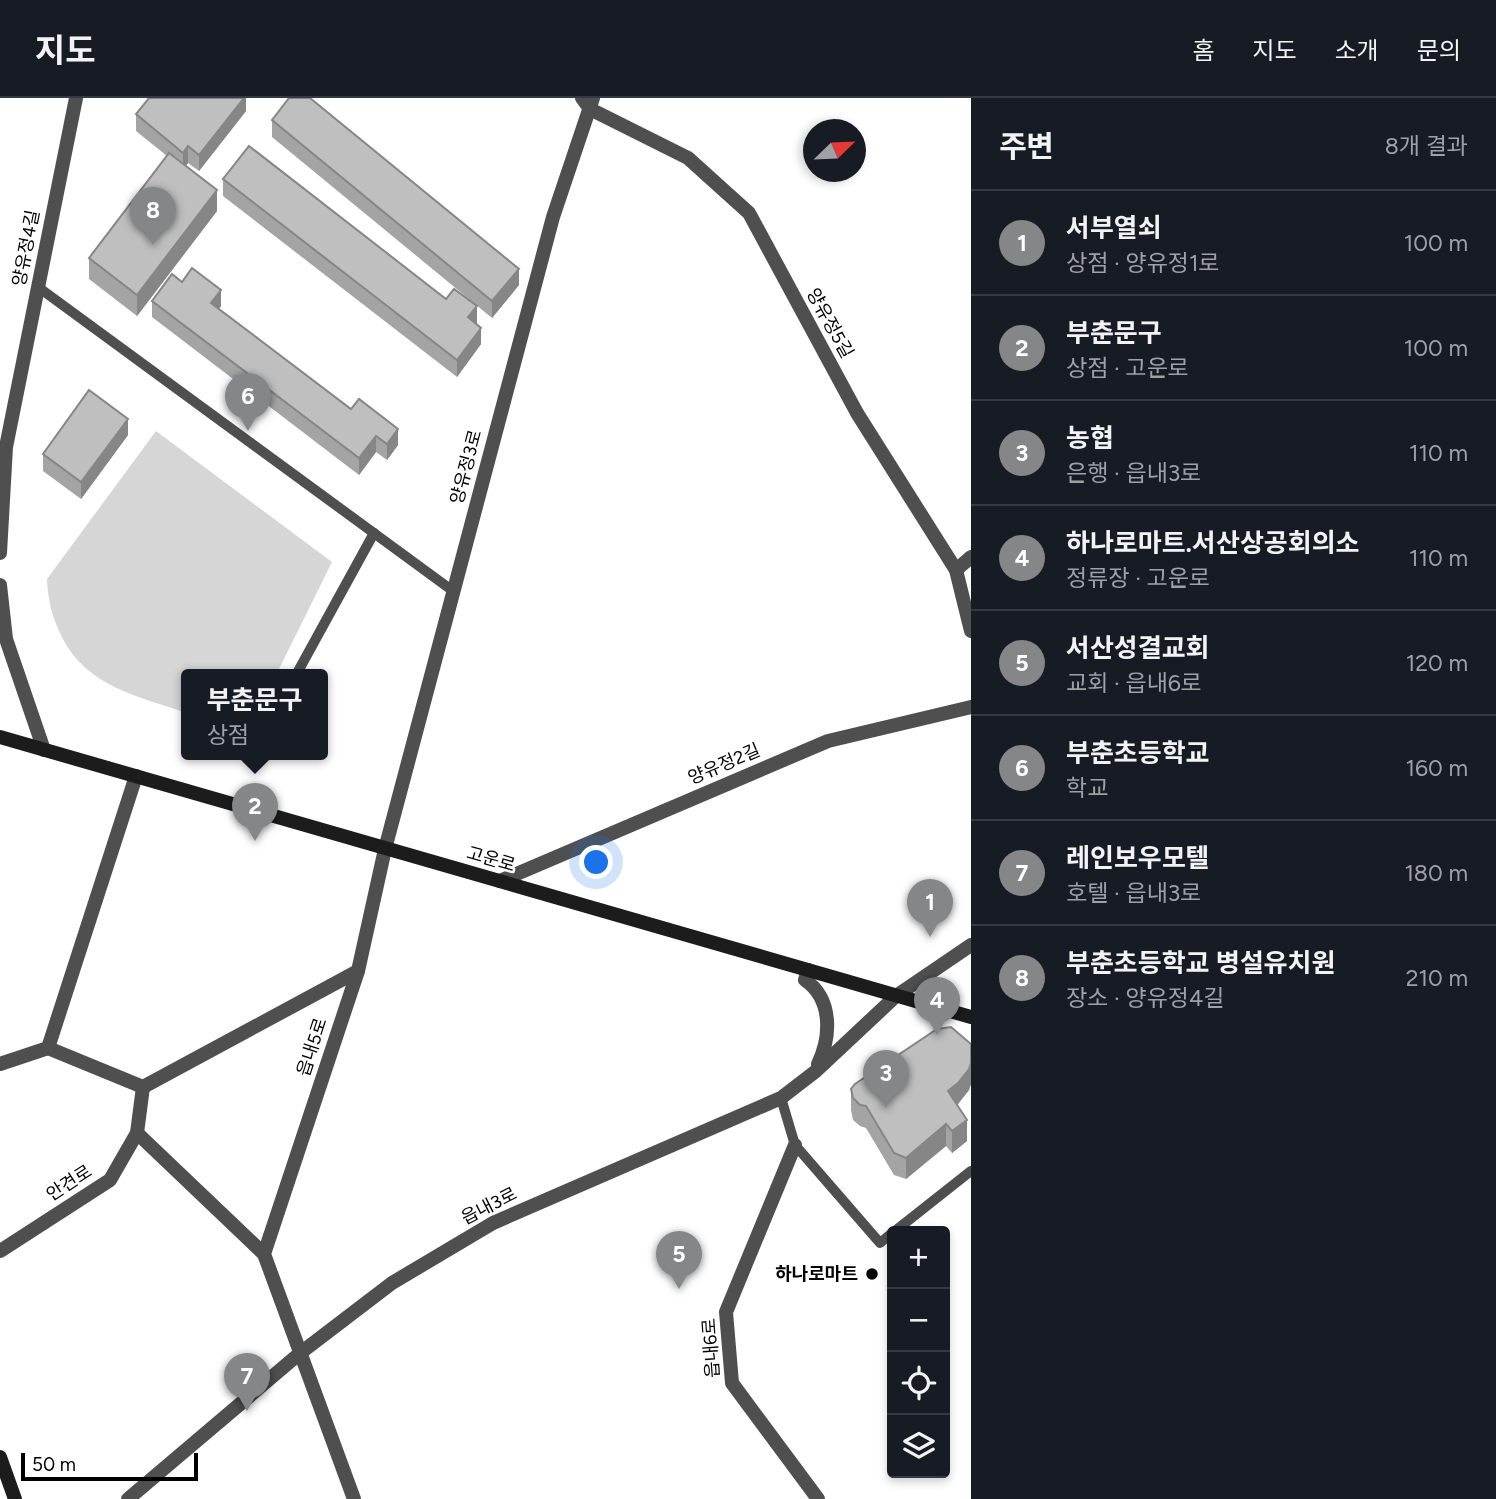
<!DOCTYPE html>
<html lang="ko">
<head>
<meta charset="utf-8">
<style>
	body { margin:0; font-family:Figtree,"Noto Sans KR",sans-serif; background:#20242c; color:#f1f3f6 }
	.controls { position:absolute; right:21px; bottom:21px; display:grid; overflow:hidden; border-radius:7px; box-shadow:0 4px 10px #0003 }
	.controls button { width:63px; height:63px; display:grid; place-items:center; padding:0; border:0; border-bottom:2px solid #363941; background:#171b24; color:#f1f3f6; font:35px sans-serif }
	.compass { position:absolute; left:803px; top:21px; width:63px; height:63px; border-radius:50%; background:#171b24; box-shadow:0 4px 10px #0003; rotate:67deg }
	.scale { position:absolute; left:21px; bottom:18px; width:177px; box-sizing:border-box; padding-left:7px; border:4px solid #000; border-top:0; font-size:19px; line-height:24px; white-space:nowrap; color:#000; -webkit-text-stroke:5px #fff; paint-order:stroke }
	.you { position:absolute; left:597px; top:765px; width:24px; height:24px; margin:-18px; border:5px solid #fff; border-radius:50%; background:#1a73e8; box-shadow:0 0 0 10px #1a73e833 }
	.badge { display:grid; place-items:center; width:46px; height:46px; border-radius:50%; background:#858687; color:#fff; font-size:23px; font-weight:700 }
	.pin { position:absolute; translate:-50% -58px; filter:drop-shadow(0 2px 4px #0008) }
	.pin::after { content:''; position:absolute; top:37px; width:24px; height:21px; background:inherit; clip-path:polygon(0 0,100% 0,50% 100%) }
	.popup { position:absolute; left:181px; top:571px; width:147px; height:91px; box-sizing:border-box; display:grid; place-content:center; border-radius:7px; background:#171b24; filter:drop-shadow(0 2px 5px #0005); font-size:23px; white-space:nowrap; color:#9ea1a6 }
	.popup b { font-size:26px; color:#f1f3f6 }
	.popup::after { content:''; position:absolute; left:50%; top:100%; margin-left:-14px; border:14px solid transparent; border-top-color:#171b24 }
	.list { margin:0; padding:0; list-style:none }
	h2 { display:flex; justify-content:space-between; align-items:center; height:91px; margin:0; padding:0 28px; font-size:30px }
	h2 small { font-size:23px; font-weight:400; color:#9ea1a6 }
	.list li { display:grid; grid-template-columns:46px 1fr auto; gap:21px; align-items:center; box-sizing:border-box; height:105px; padding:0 28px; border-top:2px solid #363941 }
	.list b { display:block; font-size:26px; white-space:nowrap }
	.list p { margin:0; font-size:23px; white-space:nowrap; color:#9ea1a6 }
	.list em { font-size:23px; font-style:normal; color:#9ea1a6 }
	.icon { flex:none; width:38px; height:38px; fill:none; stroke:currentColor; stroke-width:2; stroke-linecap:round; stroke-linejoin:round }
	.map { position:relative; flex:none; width:971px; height:1401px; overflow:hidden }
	header { display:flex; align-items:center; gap:42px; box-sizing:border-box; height:98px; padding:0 35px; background:#171b24; border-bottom:2px solid #363941 }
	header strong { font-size:33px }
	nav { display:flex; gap:38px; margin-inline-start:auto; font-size:24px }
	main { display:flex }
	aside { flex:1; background:#171b24 }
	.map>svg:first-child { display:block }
</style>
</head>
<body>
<header>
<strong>지도</strong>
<nav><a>홈</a><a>지도</a><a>소개</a><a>문의</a></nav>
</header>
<main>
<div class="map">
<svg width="971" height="1401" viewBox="0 0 971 1401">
	<rect width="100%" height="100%" fill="#fff"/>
	<path fill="#d6d6d6" d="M156,333L332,464L276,577H187V615C140,599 89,589 64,543C53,522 48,505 47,481Z"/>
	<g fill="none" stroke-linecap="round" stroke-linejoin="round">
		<g stroke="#4f4f4f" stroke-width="10">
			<polyline points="38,189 453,493"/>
			<polyline points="296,577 374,435"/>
			<polyline points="781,1000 795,1047 880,1145 892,1135"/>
			<polyline points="895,1133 971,1073"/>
		</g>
		<g stroke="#4f4f4f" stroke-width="14">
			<polyline points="582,0 590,11 688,60 749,115 857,315 956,472 971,533"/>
			<polyline points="0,455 6,349 76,0"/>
			<polyline points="956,472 971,459"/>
			<polyline points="0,487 6,541 44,652"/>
			<polyline points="500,783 828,643 971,609"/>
			<path d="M808,872L805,882C833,901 831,939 818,966"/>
			<polyline points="48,950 143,989"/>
			<polyline points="0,966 48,950 136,678"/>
			<polyline points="143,989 358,873"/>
			<polyline points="137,1035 264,1156"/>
			<polyline points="795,1047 726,1214 732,1285 818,1401"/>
			<polyline points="0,1153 110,1082 137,1035 143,989"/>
			<polyline points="128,1401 299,1256 392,1185 493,1125 781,1000 816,973 896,898 971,847"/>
			<polyline points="354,1401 264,1156 358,873 385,751 553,119 593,0"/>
		</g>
		<g stroke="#1c1c1c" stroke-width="14">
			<polyline points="0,639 971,919"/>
			<polyline points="0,1359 15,1401"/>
		</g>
	</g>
	<g fill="#a4a4a4">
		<polygon points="246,0 246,13 199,73 188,65 186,68 217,113 137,218 89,181 89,160 167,58 136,33 136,16"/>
		<polygon points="272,22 519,187 492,220 272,39"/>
		<polygon points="223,81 446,201 477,225 481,246 457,279 223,98"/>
		<polygon points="182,184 221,208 219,211 398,347 387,362 376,354 359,377 152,219 152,203"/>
		<polygon points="128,337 81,401 43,373 43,356"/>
		<polygon points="971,947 971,986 969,992 957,1007 967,1043 952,1055 946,1048 906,1081 894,1077 866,1030 860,1028 853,1022 851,1012 851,991"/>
	</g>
	<g fill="#868686">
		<polygon points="244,0 246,0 246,13 199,73 199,57"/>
		<polygon points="188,48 188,65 183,71 183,55"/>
		<polygon points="217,92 217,113 137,218 137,197"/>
		<polygon points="519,171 519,187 492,220 492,203"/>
		<polygon points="221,192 221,208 211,222 211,205"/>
		<polygon points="477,208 477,225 468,236 468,219"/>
		<polygon points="481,230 481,246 457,279 457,262"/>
		<polygon points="128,321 128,337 81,401 81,384"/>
		<polygon points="398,331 398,347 387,362 387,346"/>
		<polygon points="376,338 376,354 359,377 359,360"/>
		<polygon points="971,965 971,986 969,992 958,1006 948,1015 948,993"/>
		<polygon points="967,1022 967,1043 952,1055 952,1033"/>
		<polygon points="946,1026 946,1048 906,1081 906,1060"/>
	</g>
	<g fill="#bfbfbf" stroke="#868686" stroke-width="2">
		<polygon points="149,0 244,0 199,57 188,48 183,55 136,16"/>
		<polygon points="289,0 310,0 519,171 492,203 272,22"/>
		<polygon points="249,48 446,201 454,191 477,208 468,219 481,230 457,262 223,81"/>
		<polygon points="169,55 217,92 137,197 89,160"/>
		<polygon points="192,170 221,192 211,205 351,311 359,301 398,331 387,346 376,338 359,360 152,203 172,176 182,184"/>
		<polygon points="89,292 128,321 81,384 43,356"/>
		<polygon points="951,929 971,946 971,965 969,971 958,985 948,993 967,1022 952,1033 946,1026 906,1060 894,1055 866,1008 860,1007 853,1000 851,991 855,986 937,931"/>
	</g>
	<circle fill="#000" stroke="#fff" stroke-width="2.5" cx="872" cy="1176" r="7"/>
	<g text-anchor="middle" stroke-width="5" stroke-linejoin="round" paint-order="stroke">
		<g font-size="18" fill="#000" stroke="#fff">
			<text transform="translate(26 150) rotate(-79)" y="6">양유정4길</text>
			<text transform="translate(830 225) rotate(61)" y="6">양유정5길</text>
			<text transform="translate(466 369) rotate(-75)" y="6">양유정3로</text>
			<text transform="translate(724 666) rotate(-23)" y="6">양유정2길</text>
			<text transform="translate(491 761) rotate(16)" y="6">고운로</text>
			<text transform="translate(312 949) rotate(-72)" y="6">읍내5로</text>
			<text transform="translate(69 1085) rotate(-33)" y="6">안견로</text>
			<text transform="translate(489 1108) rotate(-27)" y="6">읍내3로</text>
			<text transform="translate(711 1250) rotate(-94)" y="6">읍내6로</text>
		</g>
		<g font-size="18" font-weight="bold" fill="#000" stroke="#fff" text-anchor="end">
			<text x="858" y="1182">하나로마트</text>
		</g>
	</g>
</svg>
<div class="controls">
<button>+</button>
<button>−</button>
<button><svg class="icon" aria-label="locate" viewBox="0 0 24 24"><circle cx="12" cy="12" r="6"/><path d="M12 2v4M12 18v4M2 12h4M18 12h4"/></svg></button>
<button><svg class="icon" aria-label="layers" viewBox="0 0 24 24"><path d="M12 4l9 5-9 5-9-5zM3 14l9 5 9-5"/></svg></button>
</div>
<svg class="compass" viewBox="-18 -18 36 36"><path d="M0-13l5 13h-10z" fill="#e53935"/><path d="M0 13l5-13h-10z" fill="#9ea1a6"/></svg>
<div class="scale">50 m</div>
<div class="you"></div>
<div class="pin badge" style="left:930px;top:839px">1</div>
<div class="pin badge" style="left:255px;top:743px">2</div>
<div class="popup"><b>부춘문구</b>상점</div>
<div class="pin badge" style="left:886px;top:1010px">3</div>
<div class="pin badge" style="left:937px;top:937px">4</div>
<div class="pin badge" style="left:679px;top:1191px">5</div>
<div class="pin badge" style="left:248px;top:333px">6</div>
<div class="pin badge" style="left:247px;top:1313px">7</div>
<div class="pin badge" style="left:153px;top:147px">8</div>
</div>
<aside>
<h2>주변<small>8개 결과</small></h2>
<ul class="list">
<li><span class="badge">1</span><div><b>서부열쇠</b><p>상점 · 양유정1로</p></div><em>100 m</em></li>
<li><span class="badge">2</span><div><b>부춘문구</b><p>상점 · 고운로</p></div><em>100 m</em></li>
<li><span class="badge">3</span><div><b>농협</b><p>은행 · 읍내3로</p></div><em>110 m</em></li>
<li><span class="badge">4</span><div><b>하나로마트.서산상공회의소</b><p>정류장 · 고운로</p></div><em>110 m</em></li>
<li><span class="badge">5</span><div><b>서산성결교회</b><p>교회 · 읍내6로</p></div><em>120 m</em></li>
<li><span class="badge">6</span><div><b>부춘초등학교</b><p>학교</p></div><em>160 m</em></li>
<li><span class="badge">7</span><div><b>레인보우모텔</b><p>호텔 · 읍내3로</p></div><em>180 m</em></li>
<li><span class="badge">8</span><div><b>부춘초등학교 병설유치원</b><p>장소 · 양유정4길</p></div><em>210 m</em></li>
</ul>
</aside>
</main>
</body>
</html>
